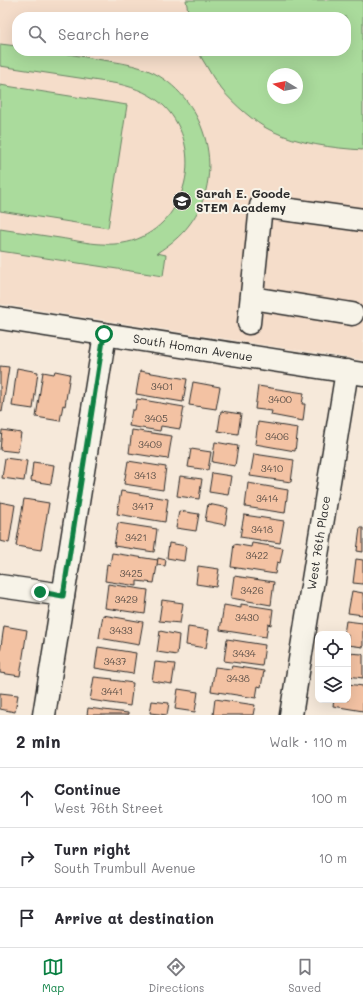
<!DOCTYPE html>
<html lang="en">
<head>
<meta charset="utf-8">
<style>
	body { margin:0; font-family:Mali,sans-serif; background:#f2f2f3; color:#2b2b33 }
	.controls { position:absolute; right:12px; bottom:12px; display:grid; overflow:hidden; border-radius:8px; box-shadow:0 4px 16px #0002 }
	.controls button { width:36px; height:36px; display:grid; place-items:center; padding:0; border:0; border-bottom:1px solid #e1e1e2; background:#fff; color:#2b2b33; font:20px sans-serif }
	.compass { position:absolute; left:267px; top:68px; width:36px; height:36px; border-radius:50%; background:#fff; box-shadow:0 4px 16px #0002; rotate:280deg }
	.stop { position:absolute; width:12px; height:12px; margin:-9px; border:3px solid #0b8043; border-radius:50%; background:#fff }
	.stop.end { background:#0b8043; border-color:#fff; box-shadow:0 1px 4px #0008 }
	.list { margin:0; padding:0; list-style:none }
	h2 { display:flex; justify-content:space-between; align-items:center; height:52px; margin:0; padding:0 16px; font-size:17px }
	h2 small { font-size:13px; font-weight:400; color:#7c7c81 }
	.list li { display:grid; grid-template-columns:26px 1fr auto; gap:12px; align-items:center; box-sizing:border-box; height:60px; padding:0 16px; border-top:1px solid #e1e1e2 }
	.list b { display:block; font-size:15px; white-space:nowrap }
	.list p { margin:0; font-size:13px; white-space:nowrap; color:#7c7c81 }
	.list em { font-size:13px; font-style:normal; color:#7c7c81 }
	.icon { flex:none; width:22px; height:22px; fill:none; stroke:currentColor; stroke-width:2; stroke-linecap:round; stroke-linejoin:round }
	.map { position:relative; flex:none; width:363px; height:715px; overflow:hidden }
	.search { position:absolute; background:#fff; box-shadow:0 4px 16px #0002; left:12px; right:12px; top:12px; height:44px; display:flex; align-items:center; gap:10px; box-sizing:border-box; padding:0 14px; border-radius:16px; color:#7c7c81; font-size:15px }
	.sheet { height:232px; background:#fff }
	nav { display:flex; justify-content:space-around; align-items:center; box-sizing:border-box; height:56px; border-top:1px solid #e1e1e2; background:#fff; font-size:11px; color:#7c7c81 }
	nav a { display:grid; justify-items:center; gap:2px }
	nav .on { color:#0b8043 }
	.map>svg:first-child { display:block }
</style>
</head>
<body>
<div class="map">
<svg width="363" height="715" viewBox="0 0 363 715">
	<rect width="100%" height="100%" fill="#f6e9da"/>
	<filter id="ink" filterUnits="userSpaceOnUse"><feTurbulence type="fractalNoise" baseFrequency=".025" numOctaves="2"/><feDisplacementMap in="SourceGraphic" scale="8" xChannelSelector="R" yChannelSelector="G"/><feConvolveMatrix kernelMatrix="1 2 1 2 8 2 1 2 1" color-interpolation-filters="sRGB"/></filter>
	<g filter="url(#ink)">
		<path fill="#f5ddca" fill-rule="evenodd" d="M0,0H363V360L0,304ZM17,17H346V51H17ZM273,74H297V98H273Z"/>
		<g fill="#aadb9c" stroke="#6a8364" fill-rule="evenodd">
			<path d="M186,0H363V150C332,148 299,144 270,130C255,123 233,103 223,91C214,81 208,68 201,57L199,51H346V17H189ZM273,74H297V98H273Z"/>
			<path d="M0,44L17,46V51C27,51 37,50 47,51C64,53 80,56 96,59C115,62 136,64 154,73C208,102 227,176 189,225C180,237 169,245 157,253L166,255L163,276L0,251V229C20,232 40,235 60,238C84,242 108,248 132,241C188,223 205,149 165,107C152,94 136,88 119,84L0,66Z"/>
			<polygon points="0,85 127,105 108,228 0,211"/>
		</g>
		<g fill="#f3c2a3" stroke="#2b2b2b">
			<polygon points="0,366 9,367 2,412 0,411"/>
			<polygon points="17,368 38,372 33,409 12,406"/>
			<polygon points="55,371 70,374 65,406 63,405 60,421 36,417 43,372 54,374"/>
			<polygon points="140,371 187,379 183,402 136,394"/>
			<polygon points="193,382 220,387 216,409 189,405"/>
			<polygon points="258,386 304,393 302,404 305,404 303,421 271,415 272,411 255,409"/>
			<polygon points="137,399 184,407 180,429 161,426 160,431 129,426 132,410 135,410"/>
			<polygon points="221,411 241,414 238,434 218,431"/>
			<polygon points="258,422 298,428 295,451 255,444"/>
			<polygon points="2,430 21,433 18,452 0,450"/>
			<polygon points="132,430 172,436 168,459 129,453"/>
			<polygon points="215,442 238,446 235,466 212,462"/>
			<polygon points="191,449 211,452 208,470 188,467"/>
			<polygon points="254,454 294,460 291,482 250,476"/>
			<polygon points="5,458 27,461 24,481 2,478"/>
			<polygon points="128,461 166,467 163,490 124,484"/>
			<polygon points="33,462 54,465 51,484 31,481"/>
			<polygon points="212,473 231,476 228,495 209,492"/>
			<polygon points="180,476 202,479 199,499 177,496"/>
			<polygon points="248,483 288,490 285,513 245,507"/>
			<polygon points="121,491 168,499 165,522 117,514"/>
			<polygon points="24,499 49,503 41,550 16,546"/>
			<polygon points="0,502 15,505 9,543 0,541"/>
			<polygon points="208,504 228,508 225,525 205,521"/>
			<polygon points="179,511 199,514 196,531 176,528"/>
			<polygon points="244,515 284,521 280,543 267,541 267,542 260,541 260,540 240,537"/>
			<polygon points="118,523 157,529 154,552 114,546"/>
			<polygon points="360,528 363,528 363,552 357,551"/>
			<polygon points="169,543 186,546 184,561 167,558"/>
			<polygon points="252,543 283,548 280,563 277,562 275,574 231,567 234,544 251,547"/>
			<polygon points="112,553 158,560 154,583 137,581 137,586 105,581 107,564 110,565"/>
			<polygon points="158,558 166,560 165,566 157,565"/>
			<polygon points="356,559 363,560 363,584 353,583"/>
			<polygon points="198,566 219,569 216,587 196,584"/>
			<polygon points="234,576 274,582 271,605 231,598"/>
			<polygon points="108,584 148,590 145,614 105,608"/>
			<polygon points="352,591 363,593 363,615 348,613"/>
			<polygon points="162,600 183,603 180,623 159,621"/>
			<polygon points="241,604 273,609 271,625 268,624 266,637 220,630 224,605 241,608"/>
			<polygon points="103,615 143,622 139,645 99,638"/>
			<polygon points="346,621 363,623 363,647 348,645 348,634 344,634"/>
			<polygon points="4,626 27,630 20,676 0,673 0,653"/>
			<polygon points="188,627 209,630 206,648 186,645"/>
			<polygon points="160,631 179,635 177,655 157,652"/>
			<polygon points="227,639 265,645 262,666 224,661"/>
			<polygon points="98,647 136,653 133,674 95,668"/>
			<polygon points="348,653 362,654 363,655 363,678 348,676"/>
			<polygon points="155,662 175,664 172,684 152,681"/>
			<polygon points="232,666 264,671 261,687 258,686 256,698 211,691 215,667 231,669"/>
			<polygon points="94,677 113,679 112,680 133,683 130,706 90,700"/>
			<polygon points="348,684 363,686 363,711 333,706 334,700 348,700"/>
			<polygon points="178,689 198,692 195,712 175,709"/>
			<polygon points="0,693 18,695 15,712 0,709"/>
			<polygon points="215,699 255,705 253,715 213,715"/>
			<polygon points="152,701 169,703 167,715 150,713"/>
			<polygon points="88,708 128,713 128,715 87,715"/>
		</g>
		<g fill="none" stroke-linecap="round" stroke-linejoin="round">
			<g stroke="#2b2b2b" stroke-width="25">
				<g id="minor">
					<polyline points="252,298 352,314"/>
					<polyline points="0,318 363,374"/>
					<polyline points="249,323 261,206 363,220"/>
					<polyline points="0,586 63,595"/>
					<polyline points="44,715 105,334"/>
					<polyline points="291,715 347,371"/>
				</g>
			</g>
			<use href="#minor" stroke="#f7f3e8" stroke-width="22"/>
		</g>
	</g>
	<g fill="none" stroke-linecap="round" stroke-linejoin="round" filter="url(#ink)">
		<polyline stroke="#0b8043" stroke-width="5" points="40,592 63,596 104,334"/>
	</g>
	<defs>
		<g id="school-disc" transform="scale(1)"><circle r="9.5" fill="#2b2b2b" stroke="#f7f3e8"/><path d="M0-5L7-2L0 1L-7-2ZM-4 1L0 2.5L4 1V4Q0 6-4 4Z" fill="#fff"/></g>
	</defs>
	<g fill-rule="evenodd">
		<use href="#school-disc" x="182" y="201"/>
	</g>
	<g text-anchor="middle" stroke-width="4" stroke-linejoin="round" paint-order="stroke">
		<g font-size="10" fill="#5d5149">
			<text x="162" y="390">3401</text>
			<text x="280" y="403">3400</text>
			<text x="156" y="422">3405</text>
			<text x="277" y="440">3406</text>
			<text x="150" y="448">3409</text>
			<text x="272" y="472">3410</text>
			<text x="145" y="479">3413</text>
			<text x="267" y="502">3414</text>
			<text x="143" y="510">3417</text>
			<text x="262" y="533">3418</text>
			<text x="136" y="541">3421</text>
			<text x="257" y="559">3422</text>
			<text x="131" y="577">3425</text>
			<text x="252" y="594">3426</text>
			<text x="126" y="603">3429</text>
			<text x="247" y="621">3430</text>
			<text x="121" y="634">3433</text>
			<text x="244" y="657">3434</text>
			<text x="115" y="665">3437</text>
			<text x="238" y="682">3438</text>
			<text x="112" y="695">3441</text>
		</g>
		<g font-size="12" font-weight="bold" fill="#2b2b2b" stroke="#f7f3e8" text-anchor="start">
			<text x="196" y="198">Sarah E. Goode<tspan x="196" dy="14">STEM Academy</tspan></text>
		</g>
		<g font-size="12" fill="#2b2b2b" stroke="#f7f3e8">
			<text transform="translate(193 348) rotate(9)" y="4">South Homan Avenue</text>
			<text transform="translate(319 543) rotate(-81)" y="4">West 76th Place</text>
		</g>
	</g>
</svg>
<div class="controls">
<button><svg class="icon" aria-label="locate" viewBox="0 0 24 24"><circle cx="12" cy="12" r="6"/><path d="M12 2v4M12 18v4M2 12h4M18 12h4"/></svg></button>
<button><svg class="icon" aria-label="layers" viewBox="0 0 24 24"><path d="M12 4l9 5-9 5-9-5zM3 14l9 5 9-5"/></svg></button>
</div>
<svg class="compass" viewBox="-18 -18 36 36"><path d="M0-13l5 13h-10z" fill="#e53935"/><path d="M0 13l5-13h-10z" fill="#7c7c81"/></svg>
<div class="stop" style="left:104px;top:334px"></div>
<div class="stop end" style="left:40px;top:592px"></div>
<div class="search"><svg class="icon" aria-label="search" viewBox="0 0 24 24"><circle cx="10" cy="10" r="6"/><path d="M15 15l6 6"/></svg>Search here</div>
</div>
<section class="sheet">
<h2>2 min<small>Walk · 110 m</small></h2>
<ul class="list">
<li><svg class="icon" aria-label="ahead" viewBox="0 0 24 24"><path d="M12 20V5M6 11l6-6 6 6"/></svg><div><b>Continue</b><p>West 76th Street</p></div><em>100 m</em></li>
<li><svg class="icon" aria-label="right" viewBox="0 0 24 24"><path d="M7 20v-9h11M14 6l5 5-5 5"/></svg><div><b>Turn right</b><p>South Trumbull Avenue</p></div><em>10 m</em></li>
<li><svg class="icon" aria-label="arrive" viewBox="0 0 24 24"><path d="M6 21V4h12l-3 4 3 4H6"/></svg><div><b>Arrive at destination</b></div></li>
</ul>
</section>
<nav>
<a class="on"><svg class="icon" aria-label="map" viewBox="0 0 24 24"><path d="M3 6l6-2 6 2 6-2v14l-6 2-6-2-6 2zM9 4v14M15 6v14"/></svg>Map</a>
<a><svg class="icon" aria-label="directions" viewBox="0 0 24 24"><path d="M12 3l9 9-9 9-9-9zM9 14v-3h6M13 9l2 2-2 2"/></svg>Directions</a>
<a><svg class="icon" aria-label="saved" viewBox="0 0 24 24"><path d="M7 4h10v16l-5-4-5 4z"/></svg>Saved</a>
</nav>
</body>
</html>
